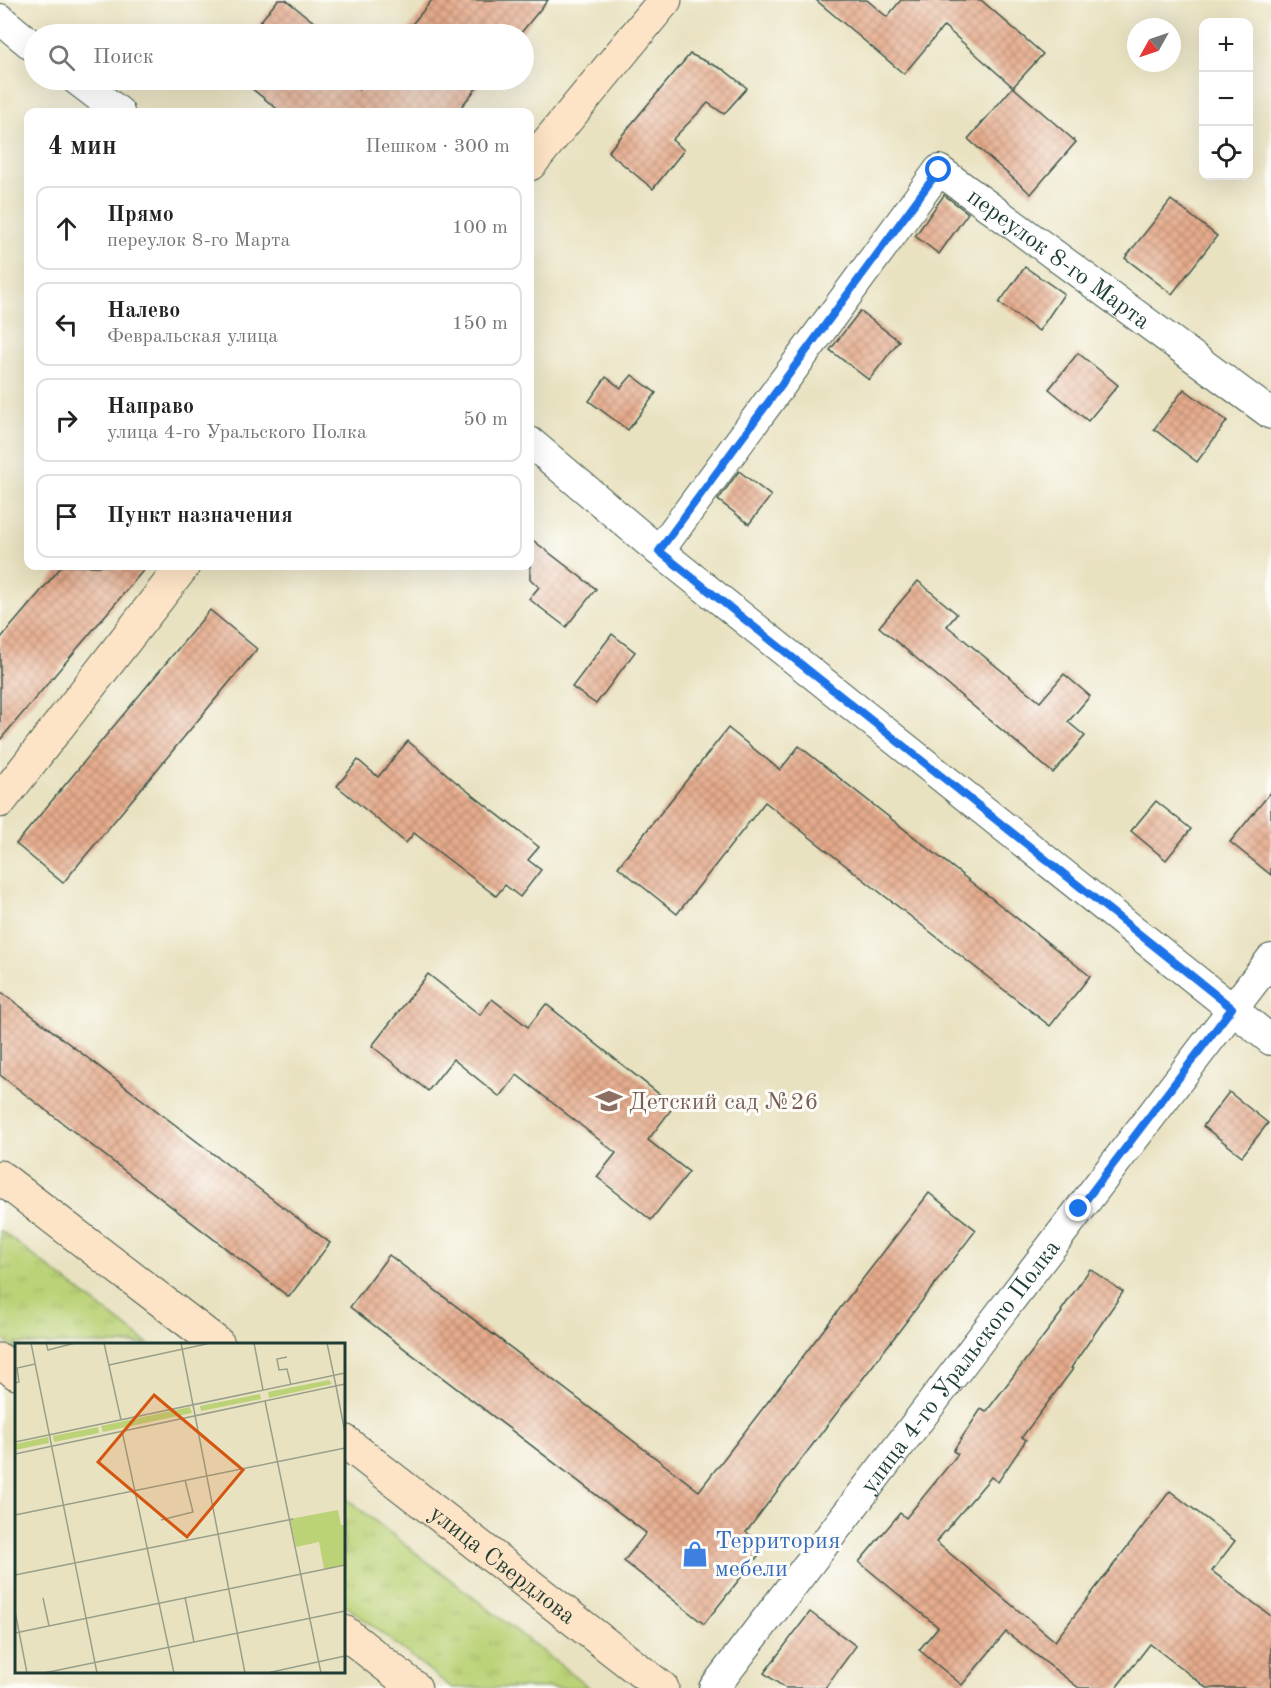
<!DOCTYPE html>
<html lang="ru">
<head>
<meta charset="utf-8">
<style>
	body { margin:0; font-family:"Old Standard TT",serif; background:#f6f6f6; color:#222 }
	.controls { position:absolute; right:18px; top:18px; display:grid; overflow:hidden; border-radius:12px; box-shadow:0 6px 24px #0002 }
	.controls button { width:54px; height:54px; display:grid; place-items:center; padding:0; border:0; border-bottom:2px solid #e0e0e0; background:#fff; color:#222; font:30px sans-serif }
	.compass { position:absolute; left:1127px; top:18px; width:54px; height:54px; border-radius:50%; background:#fff; box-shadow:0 6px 24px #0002; rotate:230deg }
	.stop { position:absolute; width:18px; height:18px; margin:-14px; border:4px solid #1a73e8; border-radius:50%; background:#fff }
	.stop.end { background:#1a73e8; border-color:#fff; box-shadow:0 2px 6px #0008 }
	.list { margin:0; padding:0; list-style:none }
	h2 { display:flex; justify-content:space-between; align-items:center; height:78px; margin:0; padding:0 24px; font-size:26px }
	h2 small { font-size:20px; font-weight:400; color:#767676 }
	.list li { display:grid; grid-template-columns:39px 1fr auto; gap:18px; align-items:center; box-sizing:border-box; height:84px; margin:0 12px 12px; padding:0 12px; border:2px solid #e0e0e0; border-radius:12px }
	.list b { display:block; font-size:22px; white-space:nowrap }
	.list p { margin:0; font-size:20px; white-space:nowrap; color:#767676 }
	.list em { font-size:20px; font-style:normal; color:#767676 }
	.icon { flex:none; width:33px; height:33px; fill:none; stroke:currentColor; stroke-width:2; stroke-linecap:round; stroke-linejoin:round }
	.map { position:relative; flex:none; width:1271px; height:1688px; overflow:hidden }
	.search { position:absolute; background:#fff; box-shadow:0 6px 24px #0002; left:24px; top:24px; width:510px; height:66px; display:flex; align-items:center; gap:15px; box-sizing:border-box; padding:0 21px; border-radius:33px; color:#767676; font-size:22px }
	.panel { position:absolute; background:#fff; box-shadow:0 6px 24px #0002; left:24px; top:108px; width:510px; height:462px; border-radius:12px }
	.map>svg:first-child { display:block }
</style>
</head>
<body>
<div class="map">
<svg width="1271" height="1688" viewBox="0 0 1271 1688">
	<defs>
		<pattern id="grass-tufts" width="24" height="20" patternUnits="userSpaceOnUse" patternTransform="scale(1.5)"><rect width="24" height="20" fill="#bbd277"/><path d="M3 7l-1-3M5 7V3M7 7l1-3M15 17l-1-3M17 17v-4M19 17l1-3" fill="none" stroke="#a0b568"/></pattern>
		<pattern id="building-cross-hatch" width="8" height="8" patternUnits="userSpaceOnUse" patternTransform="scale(1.5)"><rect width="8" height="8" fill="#e6ab8c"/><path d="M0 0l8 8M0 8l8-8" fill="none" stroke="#ba8c73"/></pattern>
	</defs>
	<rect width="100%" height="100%" fill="#fdfcf7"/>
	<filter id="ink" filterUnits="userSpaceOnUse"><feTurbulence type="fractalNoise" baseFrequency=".0167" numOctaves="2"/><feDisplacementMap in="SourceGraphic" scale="12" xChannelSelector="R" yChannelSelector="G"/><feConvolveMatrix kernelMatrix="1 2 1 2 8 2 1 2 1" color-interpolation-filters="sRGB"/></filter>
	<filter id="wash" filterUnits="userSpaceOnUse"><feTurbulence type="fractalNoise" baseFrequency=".008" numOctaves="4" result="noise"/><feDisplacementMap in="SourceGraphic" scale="24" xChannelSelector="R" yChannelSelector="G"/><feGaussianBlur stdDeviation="1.35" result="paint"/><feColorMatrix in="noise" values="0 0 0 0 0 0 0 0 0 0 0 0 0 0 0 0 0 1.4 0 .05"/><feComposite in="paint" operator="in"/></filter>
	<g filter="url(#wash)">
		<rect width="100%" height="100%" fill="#e9e2c1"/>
		<g fill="url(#grass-tufts)" stroke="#6d8856" stroke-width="1.5">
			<polygon points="0,1230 148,1344 16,1344 16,1350 0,1337"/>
			<polygon points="344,1497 590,1688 452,1688 344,1604"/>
		</g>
		<g id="blocks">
			<g fill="url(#building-cross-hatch)">
				<polygon points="278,0 286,0 320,27 314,34 250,34"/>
				<polygon points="432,0 548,0 520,34 404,34"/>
				<polygon points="816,0 867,0 887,17 901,0 981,0 1043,54 1013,87 944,26 904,74"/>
				<polygon points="690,54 724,70 747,88 724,114 708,103 672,140 684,150 653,189 608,152"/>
				<polygon points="241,80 347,80 359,90 367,80 483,80 457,112 281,112"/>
				<polygon points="1013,87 1076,142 1031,194 968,139"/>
				<polygon points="944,195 968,213 939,254 915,236"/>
				<polygon points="1171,200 1217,236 1172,294 1125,258"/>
				<polygon points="1025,267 1064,294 1039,331 999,303"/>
				<polygon points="860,311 899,341 869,380 830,350"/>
				<polygon points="1078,353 1118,385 1088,421 1049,389"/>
				<polygon points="632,375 656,393 628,430 589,401 606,377 621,388"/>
				<polygon points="1184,389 1227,421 1197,462 1154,429"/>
				<polygon points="739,471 771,496 749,524 718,500"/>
				<polygon points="530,538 596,589 566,627 529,599 539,587 530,579"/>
				<polygon points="62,566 147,566 0,740 0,639"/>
				<polygon points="918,581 957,614 947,626 1040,702 1064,674 1090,696 1068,722 1085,736 1053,773 879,627"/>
				<polygon points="210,610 257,649 63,883 16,844"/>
				<polygon points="612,634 635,652 596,704 572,687"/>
				<polygon points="728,728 780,770 799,746 1090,976 1050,1026 765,802 677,914 618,867"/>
				<polygon points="408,741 456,782 539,847 528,860 541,870 520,897 505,885 496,896 414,833 406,843 337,786 358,760 378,777"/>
				<polygon points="1271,792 1271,875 1230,842"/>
				<polygon points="1156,801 1191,829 1166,860 1131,831"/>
				<polygon points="428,974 480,1015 492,999 528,1027 546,1004 674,1106 648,1140 689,1172 651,1220 597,1177 616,1153 517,1075 500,1097 453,1059 428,1091 372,1046"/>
				<polygon points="0,991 330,1243 289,1297 0,1075"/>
				<polygon points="1229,1092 1268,1123 1242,1156 1203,1126"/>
				<polygon points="929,1193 976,1230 746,1532 765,1547 704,1624 624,1561 646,1533 350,1307 389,1255 699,1491"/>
				<polygon points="1090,1269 1123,1292 1071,1368 1073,1369 1022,1437 1026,1440 998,1482 991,1477 936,1542 1055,1641 1170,1491 1235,1541 1212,1571 1271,1616 1271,1688 1207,1688 1150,1644 1116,1688 1079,1688 1006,1632 962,1685 919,1650 938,1627 859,1562 900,1513 906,1518 958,1454 953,1451 981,1409 986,1412 1062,1312 1061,1311"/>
				<polygon points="810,1612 856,1646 825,1688 785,1688 764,1673"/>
			</g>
		</g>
	</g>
	<g filter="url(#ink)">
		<use href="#blocks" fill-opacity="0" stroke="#3d5649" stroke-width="1.5"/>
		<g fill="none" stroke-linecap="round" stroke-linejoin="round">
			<g stroke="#3d5649" stroke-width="32">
				<g id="minor">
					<polyline points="0,19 34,47"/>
					<polyline points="77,80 119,112"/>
					<polyline points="530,442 659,551 1271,1040"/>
					<path id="s1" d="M659,551L939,170L1271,414"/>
					<path id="s2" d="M714,1688L1271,959"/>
				</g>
			</g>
			<g stroke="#3d5649" stroke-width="35">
				<g id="secondary">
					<polyline points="530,164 665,0"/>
					<polyline points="0,801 183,566"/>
					<polyline points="0,1177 218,1344"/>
					<polyline points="0,1360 16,1373"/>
					<path id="s3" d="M344,1441L662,1688"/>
					<polyline points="344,1632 415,1688"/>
				</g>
			</g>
			<use href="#minor" stroke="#fff" stroke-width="30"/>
			<use href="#secondary" stroke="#fee4c6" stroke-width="33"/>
		</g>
	</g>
	<g fill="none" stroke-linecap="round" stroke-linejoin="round" filter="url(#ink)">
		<polyline stroke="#1a73e8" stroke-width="8" points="939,170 659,551 1232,1008 1079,1209"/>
	</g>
	<defs>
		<g id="school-bare" transform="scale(2.07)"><path d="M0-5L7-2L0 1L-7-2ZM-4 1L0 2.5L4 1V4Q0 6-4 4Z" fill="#8d6e63" stroke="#fdfcf7" stroke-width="2.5" paint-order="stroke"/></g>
		<g id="shop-bare" transform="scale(2.07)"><path d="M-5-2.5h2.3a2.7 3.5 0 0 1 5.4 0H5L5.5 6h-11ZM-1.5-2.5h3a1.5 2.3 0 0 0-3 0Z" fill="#3f7fe0" stroke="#fdfcf7" stroke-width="2.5" paint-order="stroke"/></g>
	</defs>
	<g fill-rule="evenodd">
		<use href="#school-bare" x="609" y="1101"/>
		<use href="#shop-bare" x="695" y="1554"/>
	</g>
	<g text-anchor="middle" stroke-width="6" stroke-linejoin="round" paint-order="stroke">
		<g font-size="24" fill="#1f3d34" stroke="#fdfcf7">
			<text dy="8" stroke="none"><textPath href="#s1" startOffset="622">переулок 8-го Марта</textPath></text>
			<text dy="8" stroke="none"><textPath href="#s2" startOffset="405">улица 4-го Уральского Полка</textPath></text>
			<text dy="8" stroke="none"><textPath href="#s3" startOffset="201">улица Свердлова</textPath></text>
		</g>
		<g font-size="24" fill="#785e54" stroke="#fdfcf7" text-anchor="start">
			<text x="629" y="1109">Детский сад №26</text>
		</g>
		<g font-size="24" fill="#366cbe" stroke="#fdfcf7" text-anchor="start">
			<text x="715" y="1548">Территория<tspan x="715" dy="28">мебели</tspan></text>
		</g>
	</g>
	<g transform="translate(15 1343)">
		<rect width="330" height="330" fill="#e9e2c1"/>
		<path d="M314,37L317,41L254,55L253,49ZM245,51L246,56L186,68L185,63ZM175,64L177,70L88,89L86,83ZM83,84L84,90L39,99L38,93ZM33,94L34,100L0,107V101ZM323,167L326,182H330V222L309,226L304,199L281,204L275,176Z" fill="#bbd277"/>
		<path fill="none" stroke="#98a089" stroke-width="1.5" d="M16,0L82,330M31,0L33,7L60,0M89,0L106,77M166,0L230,330M239,0L248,47M312,0L321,43M272,14L262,16L264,27L272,26L276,42M94,22L196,0M0,40L4,39L2,25L20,21M321,43L330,90M250,58L306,330M107,88L159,330M0,99L330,30M0,111L330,41M0,172L330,105M146,177L178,169L170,137M0,232L278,176M170,254L179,299M28,255L34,283M0,268L12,330M0,290L330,222M29,330L330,268M252,330L330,313"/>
		<path fill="#d45610" fill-opacity="0.15" stroke="#d45610" stroke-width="3" d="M139,52L228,127L172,194L83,119Z"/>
		<rect width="330" height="330" fill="none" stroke="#1f3d34" stroke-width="3"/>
	</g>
</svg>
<div class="controls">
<button>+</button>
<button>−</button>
<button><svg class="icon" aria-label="locate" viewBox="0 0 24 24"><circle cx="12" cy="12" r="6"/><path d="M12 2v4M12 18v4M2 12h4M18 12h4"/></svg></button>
</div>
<svg class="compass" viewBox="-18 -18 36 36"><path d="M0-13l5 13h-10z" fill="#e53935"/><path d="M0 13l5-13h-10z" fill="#767676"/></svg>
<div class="stop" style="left:939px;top:170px"></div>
<div class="stop end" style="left:1079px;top:1209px"></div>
<div class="search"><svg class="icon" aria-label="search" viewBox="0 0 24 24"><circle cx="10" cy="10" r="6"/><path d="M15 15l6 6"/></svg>Поиск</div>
<section class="panel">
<h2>4 мин<small>Пешком · 300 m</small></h2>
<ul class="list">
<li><svg class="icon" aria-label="ahead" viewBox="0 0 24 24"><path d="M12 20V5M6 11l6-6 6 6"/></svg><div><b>Прямо</b><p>переулок 8-го Марта</p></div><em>100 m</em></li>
<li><svg class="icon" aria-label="left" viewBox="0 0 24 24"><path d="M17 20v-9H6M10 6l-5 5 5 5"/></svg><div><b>Налево</b><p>Февральская улица</p></div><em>150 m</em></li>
<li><svg class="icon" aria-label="right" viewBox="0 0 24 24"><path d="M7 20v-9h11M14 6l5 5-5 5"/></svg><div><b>Направо</b><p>улица 4-го Уральского Полка</p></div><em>50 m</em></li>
<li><svg class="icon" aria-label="arrive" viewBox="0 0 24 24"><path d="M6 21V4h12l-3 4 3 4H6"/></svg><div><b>Пункт назначения</b></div></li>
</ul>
</section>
</div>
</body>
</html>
